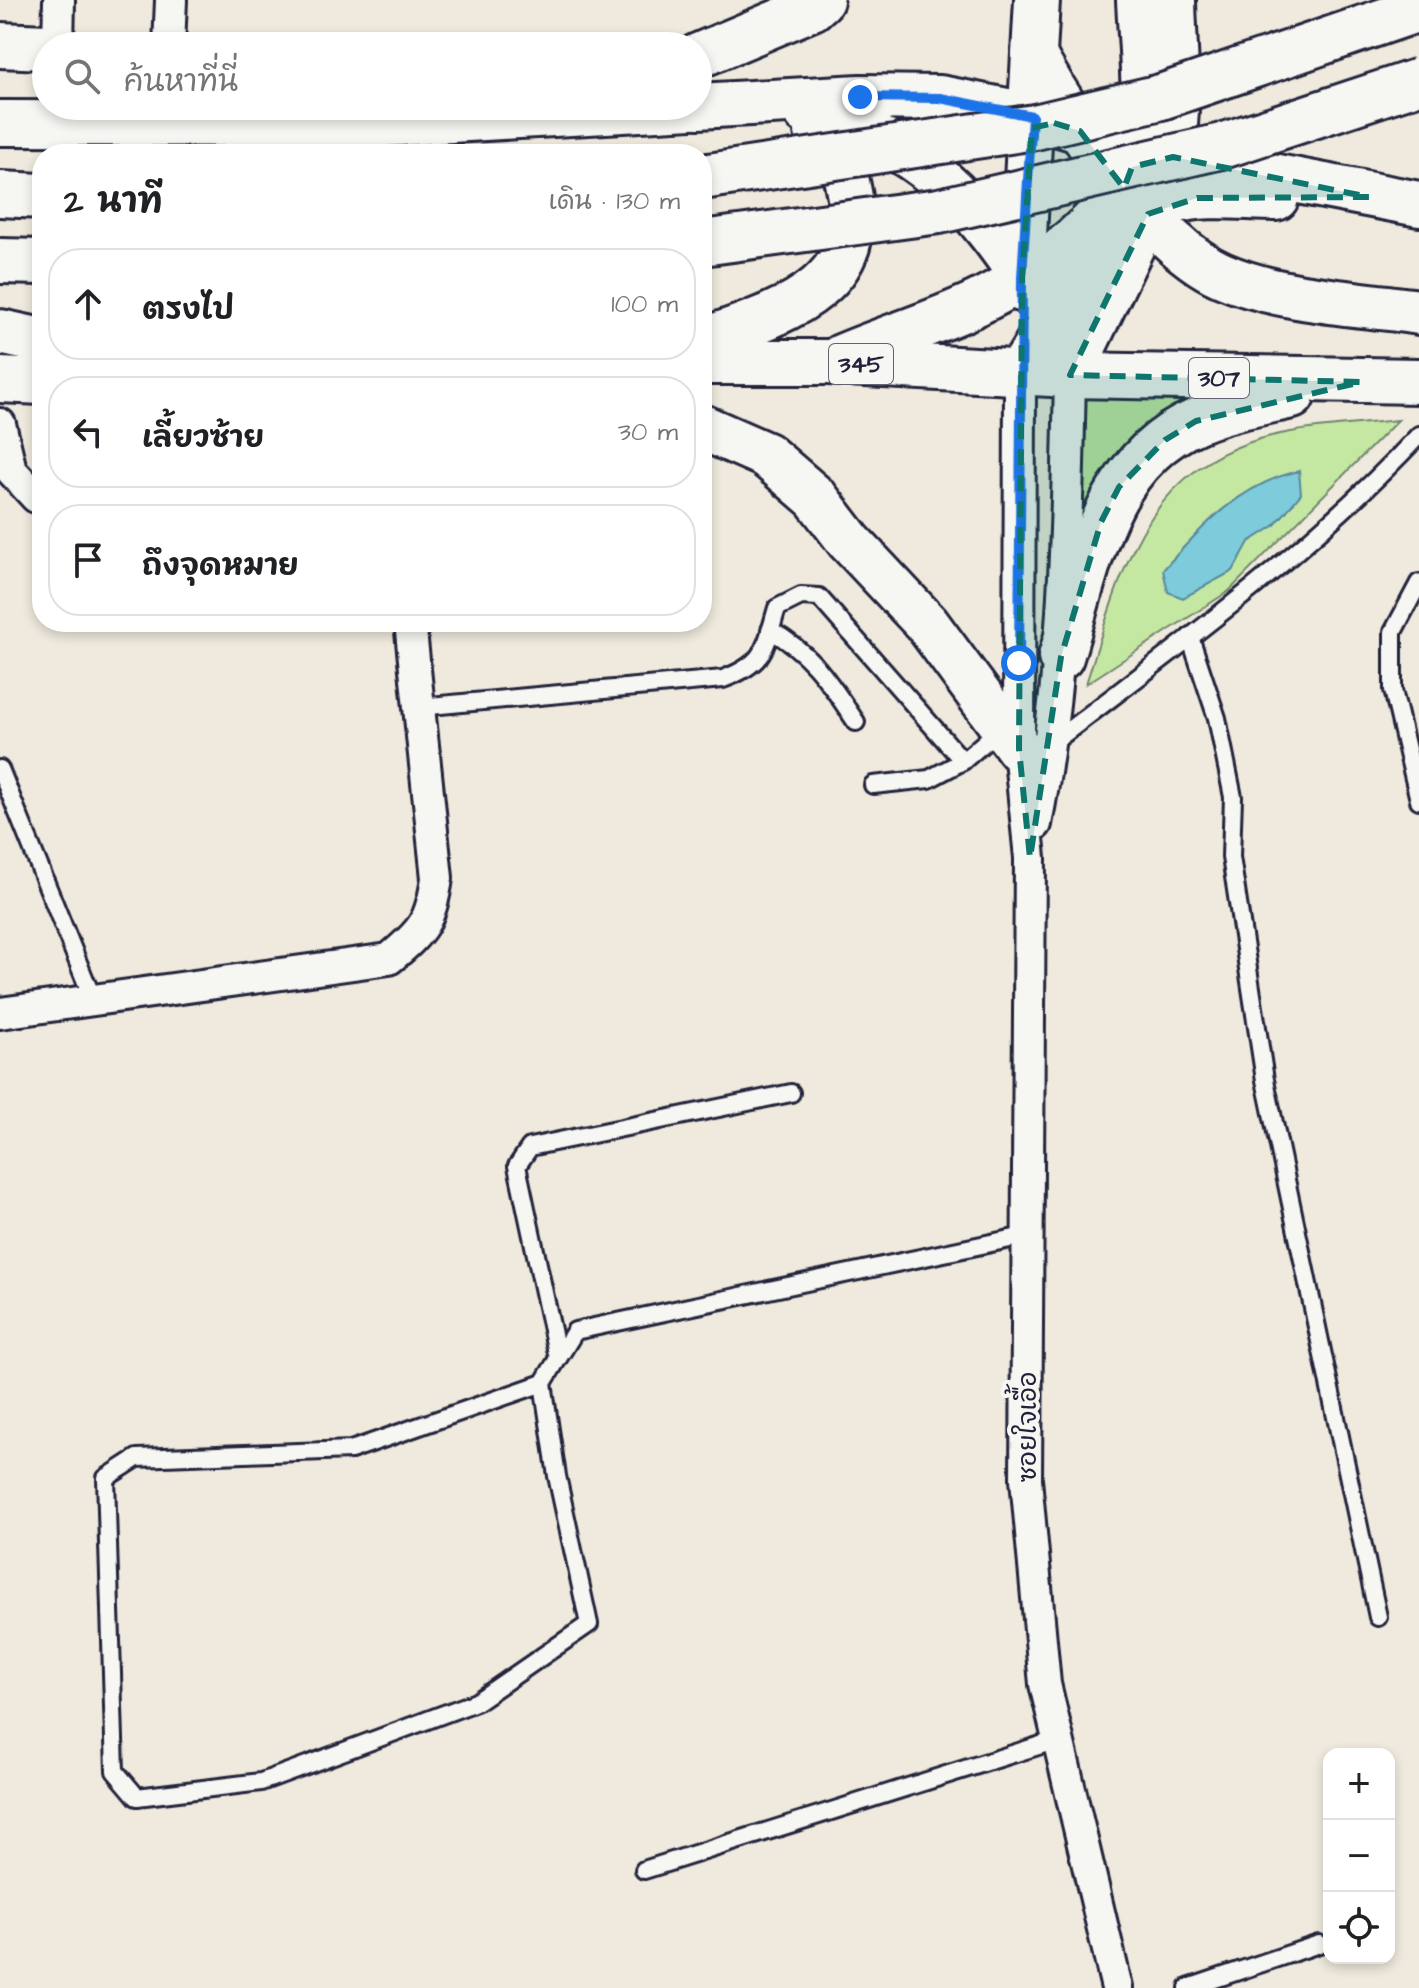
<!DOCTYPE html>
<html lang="th">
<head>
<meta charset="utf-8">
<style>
	body { margin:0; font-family:"Architects Daughter","Playpen Sans Thai",sans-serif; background:#f6f6f6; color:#202124 }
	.controls { position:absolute; right:24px; bottom:24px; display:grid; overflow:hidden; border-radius:16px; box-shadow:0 4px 12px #0003 }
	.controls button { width:72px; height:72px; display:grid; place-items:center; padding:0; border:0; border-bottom:2px solid #e0e0e0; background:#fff; color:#202124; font:40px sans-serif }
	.stop { position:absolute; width:24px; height:24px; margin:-18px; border:6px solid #1a73e8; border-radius:50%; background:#fff }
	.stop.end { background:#1a73e8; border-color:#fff; box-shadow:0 2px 8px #0008 }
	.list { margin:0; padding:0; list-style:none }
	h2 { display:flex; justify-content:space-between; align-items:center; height:104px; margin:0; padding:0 32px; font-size:34px }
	h2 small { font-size:26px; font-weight:400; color:#757577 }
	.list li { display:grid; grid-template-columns:52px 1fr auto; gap:24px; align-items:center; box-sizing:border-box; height:112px; margin:0 16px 16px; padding:0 16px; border:2px solid #e0e0e0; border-radius:32px }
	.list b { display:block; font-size:30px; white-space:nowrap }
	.list em { font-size:26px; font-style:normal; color:#757577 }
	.icon { flex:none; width:44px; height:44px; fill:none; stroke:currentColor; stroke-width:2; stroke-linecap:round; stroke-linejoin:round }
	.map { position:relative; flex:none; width:1419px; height:1988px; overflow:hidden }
	.search { position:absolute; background:#fff; box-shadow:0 4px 12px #0003; left:32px; top:32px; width:680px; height:88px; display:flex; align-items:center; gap:20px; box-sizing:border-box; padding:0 28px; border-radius:44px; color:#757577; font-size:30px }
	.panel { position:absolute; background:#fff; box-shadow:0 4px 12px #0003; left:32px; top:144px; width:680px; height:488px; border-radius:32px }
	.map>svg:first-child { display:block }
</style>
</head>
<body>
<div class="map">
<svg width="1419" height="1988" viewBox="0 0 1419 1988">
	<rect width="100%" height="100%" fill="#efeadd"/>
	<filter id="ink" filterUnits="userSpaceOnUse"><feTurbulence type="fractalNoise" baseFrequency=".0125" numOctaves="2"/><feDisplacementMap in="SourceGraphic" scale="16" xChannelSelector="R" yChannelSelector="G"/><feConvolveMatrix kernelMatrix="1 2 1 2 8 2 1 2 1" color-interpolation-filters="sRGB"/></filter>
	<g filter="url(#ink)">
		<g fill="#c4e8a2" stroke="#73856e" stroke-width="2">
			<polygon points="1080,385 1295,394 1173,432 1066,560"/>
			<path d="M1398,420L1229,591L1086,684C1121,574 1142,468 1271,436C1311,426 1357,425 1398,420Z"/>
		</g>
		<path fill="#7dcbdb" stroke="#59879b" stroke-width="2" d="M1299,471L1301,494L1274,526L1249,542L1233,571L1183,598L1168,592L1163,570C1202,526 1240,484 1299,471Z"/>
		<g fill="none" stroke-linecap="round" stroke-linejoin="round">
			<g stroke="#22223b" stroke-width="22">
				<g id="service">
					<polyline points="1419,583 1393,632 1393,690 1419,800"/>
					<path d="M770,630C813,654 829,682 856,722"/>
					<polyline points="1190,637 1217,718 1233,797 1231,857 1265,1080 1378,1617"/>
					<path d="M419,707L723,679C766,663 765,648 777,608L801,596L819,597L963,761L1000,729"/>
					<path d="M1051,744C1178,646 1310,552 1419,435"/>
					<polyline points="0,769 92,997"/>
					<polyline points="873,785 929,779 963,761"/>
					<polyline points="558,1358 517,1166 530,1147 791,1093"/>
					<polyline points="543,1383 351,1450 137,1458 106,1478 115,1771 137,1797 261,1782 476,1702 589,1624 557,1476 543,1383 575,1331 1029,1235"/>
					<polyline points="644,1870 1057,1740"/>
					<polyline points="1188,1988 1319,1944"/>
				</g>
			</g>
			<g stroke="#22223b" stroke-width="36">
				<g id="minor">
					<polyline points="58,46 59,0"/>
					<polyline points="169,46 171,0"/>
					<polyline points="1020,373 1019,749 1030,858 1026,1479 1045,1684 1117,1988"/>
					<polyline points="0,424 11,470 36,497"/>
					<path d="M1036,824C1065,675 1067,526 1070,375"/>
					<path d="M0,1013L389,959C423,931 431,921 437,878L410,622"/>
				</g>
			</g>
			<g stroke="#22223b" stroke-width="50">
				<g id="primary">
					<polyline points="0,45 46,47"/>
					<polyline points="698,56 812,8 821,0"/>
					<path d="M1034,56C1070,121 1154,246 1222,275C1279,300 1358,303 1419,312"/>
					<polyline points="698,106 860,97 940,98 1032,116 1172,157 1419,204"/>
					<path d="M806,112C922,142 974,202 1037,300"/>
					<polyline points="0,123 384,124 691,106"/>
					<path d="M1161,183C1185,127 1174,60 1173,0"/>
					<polyline points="0,194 42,196"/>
					<polyline points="0,261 42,262"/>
					<polyline points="1021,289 1037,0"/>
					<polyline points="0,332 42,341"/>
					<path d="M702,341C776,314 871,290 848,187C844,165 837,142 817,131"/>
					<path d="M841,357C885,338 933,324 977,303C1033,276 1127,211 1139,146C1148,100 1141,47 1139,0"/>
					<polyline points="702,362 828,362 1070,375 1419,381"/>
					<path d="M1020,373C1050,322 1112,219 1172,202C1204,192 1243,198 1276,198"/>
					<polyline points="1070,375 1132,246"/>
					<polyline points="0,380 42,382"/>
					<polyline points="702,427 766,455 816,498 849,541 927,624 1019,749"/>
					<path d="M1061,657C1088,570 1102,461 1197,421C1227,408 1260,403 1292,396"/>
				</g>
			</g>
			<use href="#service" stroke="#f6f6f2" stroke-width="16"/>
			<use href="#minor" stroke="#f6f6f2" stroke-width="30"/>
			<use href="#primary" stroke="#f6f6f2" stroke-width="44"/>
			<g stroke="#22223b" stroke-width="50" stroke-linecap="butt">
				<g id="primary-bridge">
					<polyline points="702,177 1035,127 1161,97 1419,9"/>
					<polyline points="702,243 939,211 1222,146 1419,81"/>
				</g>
			</g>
			<use href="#primary-bridge" stroke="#f6f6f2" stroke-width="44"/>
		</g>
	</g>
	<g fill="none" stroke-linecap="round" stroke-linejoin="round" filter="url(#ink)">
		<polyline stroke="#1a73e8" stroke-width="10" points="860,97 940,98 1032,116 1022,277 1019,663"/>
	</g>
	<path fill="#0f766e" fill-opacity="0.2" stroke="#0f766e" stroke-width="6" stroke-dasharray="16 10" stroke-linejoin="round" d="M1054,123L1080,131L1124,188L1132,167L1173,157L1369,197L1197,198L1148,214L1070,375L1361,382L1196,421L1165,440L1119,487L1101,522L1061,657L1030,858L1019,749L1022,277L1032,128Z"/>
	<g text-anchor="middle" stroke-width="8" stroke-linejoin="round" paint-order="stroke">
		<g fill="#f6f6f2" stroke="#626272" stroke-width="2">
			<rect x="829" y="344" width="64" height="40" rx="6"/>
			<rect x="1189" y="358" width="60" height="40" rx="6"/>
		</g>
		<g font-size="24" font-weight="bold" fill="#22223b">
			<text x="861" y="372">345</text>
			<text x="1219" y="386">307</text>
		</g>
		<g font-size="26" fill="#22223b" stroke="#f6f6f2">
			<text transform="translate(1027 1427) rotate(-90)" y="9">ซอยใจเอื้อ</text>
		</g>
	</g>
</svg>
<div class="controls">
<button>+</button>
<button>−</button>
<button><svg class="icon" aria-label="locate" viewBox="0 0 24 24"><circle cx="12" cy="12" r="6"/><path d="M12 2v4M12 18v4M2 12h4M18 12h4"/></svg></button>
</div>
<div class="stop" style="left:1019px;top:663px"></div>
<div class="stop end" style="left:860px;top:97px"></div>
<div class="search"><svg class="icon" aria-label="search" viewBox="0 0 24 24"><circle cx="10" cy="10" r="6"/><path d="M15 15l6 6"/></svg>ค้นหาที่นี่</div>
<section class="panel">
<h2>2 นาที<small>เดิน · 130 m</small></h2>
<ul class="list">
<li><svg class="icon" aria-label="ahead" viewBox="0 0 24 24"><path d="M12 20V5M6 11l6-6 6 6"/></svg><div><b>ตรงไป</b></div><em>100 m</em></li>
<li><svg class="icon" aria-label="left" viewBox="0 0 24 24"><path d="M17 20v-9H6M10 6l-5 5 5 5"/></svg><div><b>เลี้ยวซ้าย</b></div><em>30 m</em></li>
<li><svg class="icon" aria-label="arrive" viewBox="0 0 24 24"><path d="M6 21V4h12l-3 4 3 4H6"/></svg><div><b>ถึงจุดหมาย</b></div></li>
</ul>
</section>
</div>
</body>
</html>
